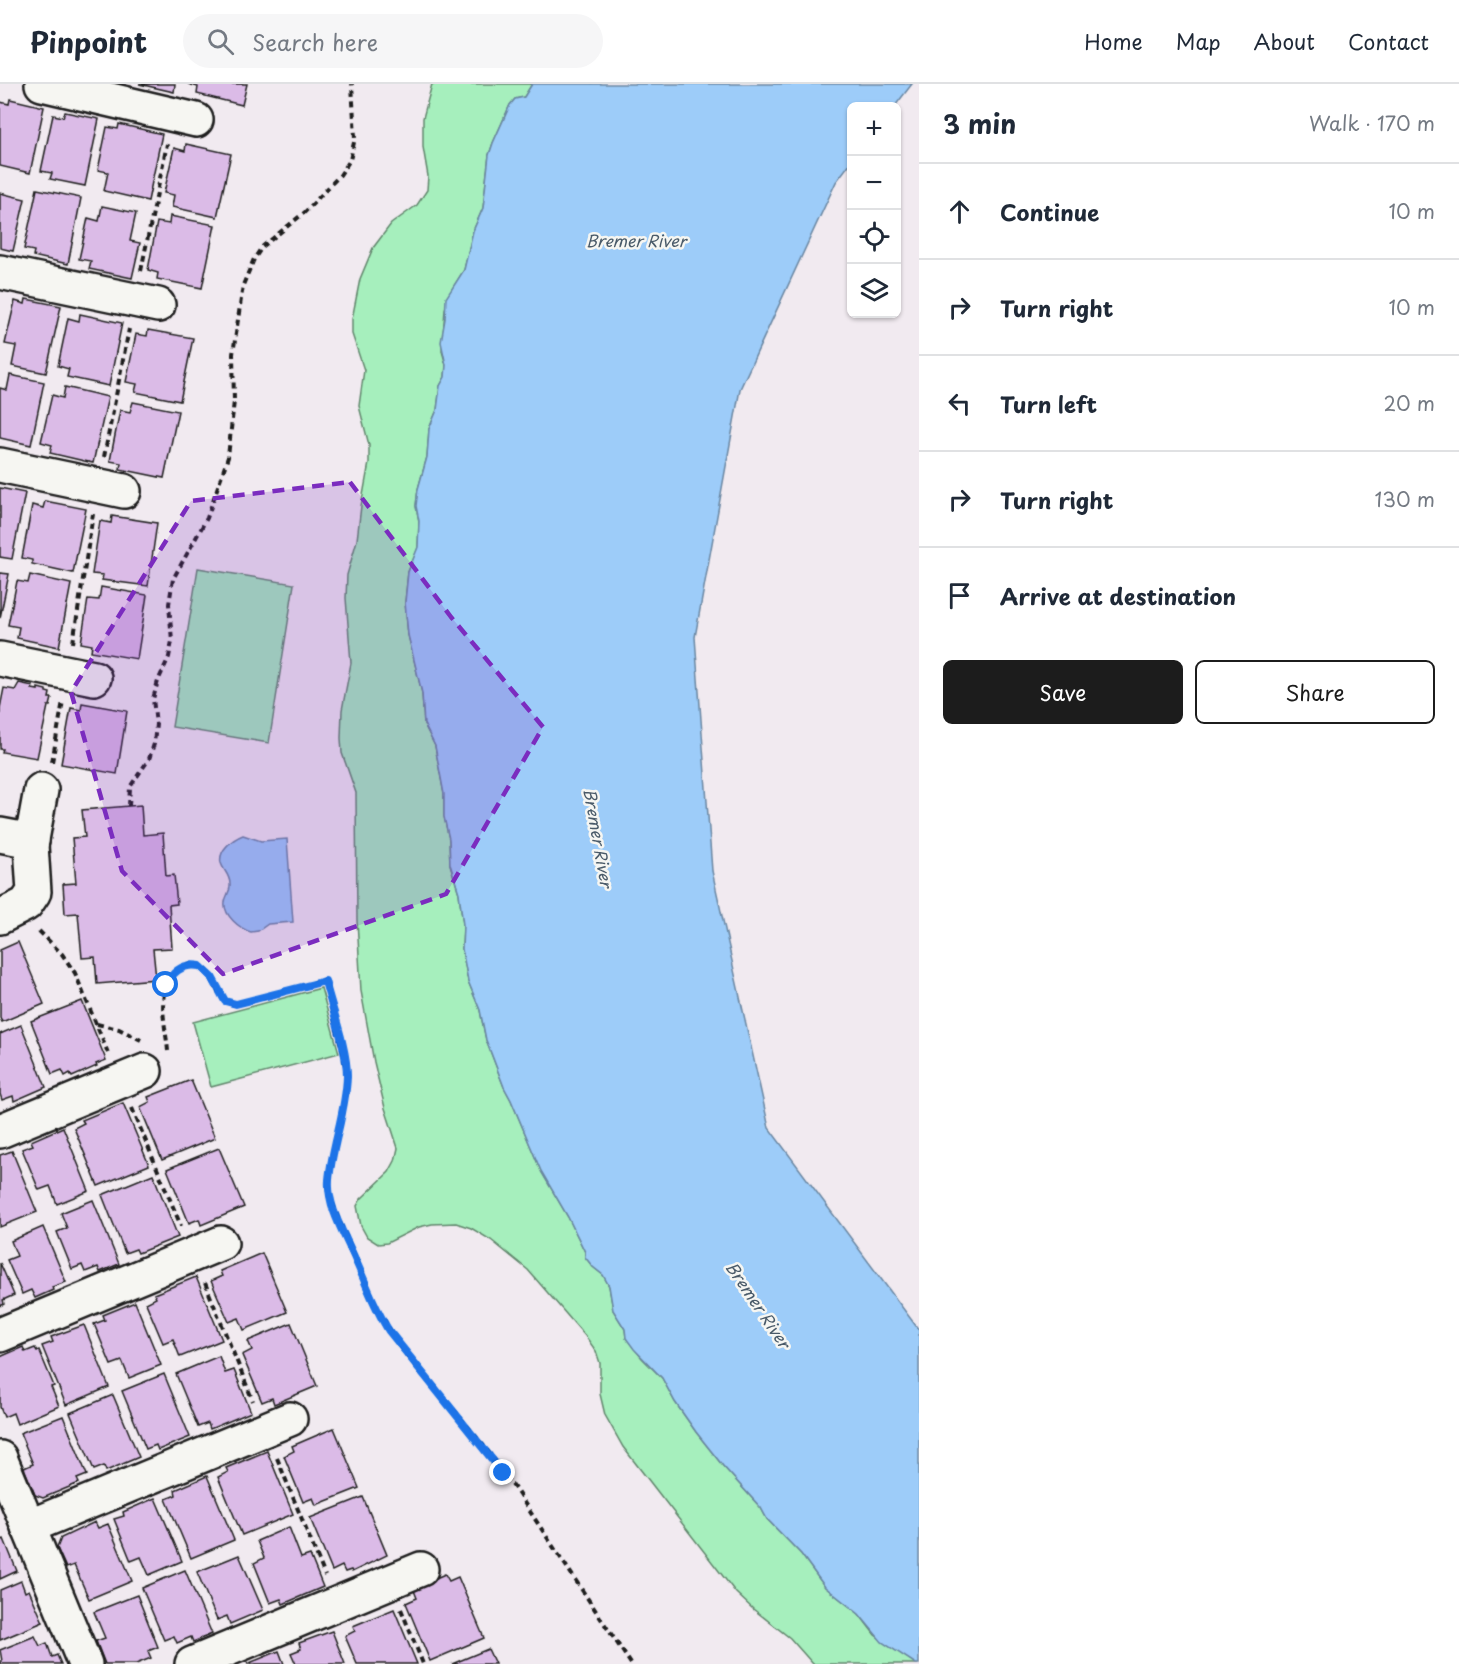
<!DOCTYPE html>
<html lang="en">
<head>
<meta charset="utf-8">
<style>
	body { margin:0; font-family:"Playpen Sans",sans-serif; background:#f6f6f7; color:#1f2937 }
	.controls { position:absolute; right:18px; top:18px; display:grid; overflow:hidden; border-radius:9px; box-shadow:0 2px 4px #0004 }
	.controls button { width:54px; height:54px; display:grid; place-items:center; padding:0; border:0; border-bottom:2px solid #e0e1e3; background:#fff; color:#1f2937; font:30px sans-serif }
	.stop { position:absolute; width:18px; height:18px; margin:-14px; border:4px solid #1a73e8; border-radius:50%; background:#fff }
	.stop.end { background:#1a73e8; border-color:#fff; box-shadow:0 2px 6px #0008 }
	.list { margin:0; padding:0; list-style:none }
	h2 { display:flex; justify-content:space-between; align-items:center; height:78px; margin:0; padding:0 24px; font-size:26px }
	h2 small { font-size:20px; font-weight:400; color:#747a83 }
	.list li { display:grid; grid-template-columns:39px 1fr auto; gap:18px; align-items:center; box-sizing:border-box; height:96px; padding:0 24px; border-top:2px solid #e0e1e3 }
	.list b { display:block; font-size:22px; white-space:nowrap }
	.list em { font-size:20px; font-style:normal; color:#747a83 }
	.actions { display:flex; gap:12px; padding:18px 24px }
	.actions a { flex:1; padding:14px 0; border:2px solid #1c1c1c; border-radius:9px; text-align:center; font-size:21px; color:#1c1c1c }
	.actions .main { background:#1c1c1c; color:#fff }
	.icon { flex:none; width:33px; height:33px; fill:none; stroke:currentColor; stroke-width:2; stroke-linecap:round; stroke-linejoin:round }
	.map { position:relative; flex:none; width:919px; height:1580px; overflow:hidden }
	header { display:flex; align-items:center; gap:36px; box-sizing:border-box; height:84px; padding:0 30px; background:#fff; border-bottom:2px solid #e0e1e3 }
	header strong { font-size:28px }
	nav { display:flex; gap:33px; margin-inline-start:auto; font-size:21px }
	.search { width:420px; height:54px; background:#f6f6f7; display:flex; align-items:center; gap:15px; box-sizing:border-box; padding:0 21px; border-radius:33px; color:#747a83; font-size:22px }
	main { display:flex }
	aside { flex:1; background:#fff }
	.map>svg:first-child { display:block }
</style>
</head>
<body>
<header>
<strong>Pinpoint</strong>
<div class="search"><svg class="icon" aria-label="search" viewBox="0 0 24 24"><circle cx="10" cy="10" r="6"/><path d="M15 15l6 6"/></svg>Search here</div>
<nav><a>Home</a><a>Map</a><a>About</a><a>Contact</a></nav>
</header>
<main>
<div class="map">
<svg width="919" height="1580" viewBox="0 0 919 1580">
	<rect width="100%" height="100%" fill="#f1eaf0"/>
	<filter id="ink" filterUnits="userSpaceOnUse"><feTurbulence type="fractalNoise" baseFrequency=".0167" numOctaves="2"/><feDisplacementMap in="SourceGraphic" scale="12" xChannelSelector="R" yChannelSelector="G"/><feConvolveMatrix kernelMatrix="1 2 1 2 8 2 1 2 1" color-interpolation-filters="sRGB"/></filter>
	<g filter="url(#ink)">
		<g fill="#a6efbd" stroke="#61866c" stroke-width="1.5">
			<polygon points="432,0 532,0 524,13 515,15 510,21 493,59 489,71 483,124 473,147 464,186 452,205 445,225 442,267 446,281 445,293 440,302 437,326 429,345 427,373 418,405 416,422 419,437 418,464 408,488 405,518 408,551 422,609 424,640 435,662 444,710 444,732 449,755 450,780 459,809 463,841 462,865 468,897 480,926 486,956 504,1003 511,1016 541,1087 568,1133 585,1168 585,1173 593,1183 603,1191 609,1202 613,1226 625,1245 626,1254 642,1274 662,1294 675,1318 696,1348 723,1382 761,1424 767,1435 801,1470 825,1503 859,1530 875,1551 916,1580 813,1580 790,1554 753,1525 736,1509 623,1363 605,1331 600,1310 600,1279 596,1267 586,1253 528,1186 491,1156 471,1144 456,1139 432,1140 419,1143 387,1159 378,1160 367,1153 361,1142 357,1122 361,1115 389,1088 395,1077 398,1064 385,1024 374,978 361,907 357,836 356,709 342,669 341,654 342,626 351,579 346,514 347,491 357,456 361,422 369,379 369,361 359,322 364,286 352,250 352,235 360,195 373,164 391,140 417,121 427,106 428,92 423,63 423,34"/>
			<polygon points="198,484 294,500 269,659 172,643"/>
			<polygon points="321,904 339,969 211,1003 193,938"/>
		</g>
		<g fill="#9dccf9" stroke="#6986a1" stroke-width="1.5">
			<polygon points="532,0 912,0 895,22 852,22 851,78 836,98 740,305 695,553 712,787 769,1044 919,1246 919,1580 916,1580 882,1558 859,1530 825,1503 801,1470 767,1435 761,1424 723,1382 696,1348 675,1318 662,1294 634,1265 626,1254 625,1245 613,1226 609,1202 603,1191 593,1183 585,1173 585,1168 568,1133 541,1087 511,1016 504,1003 486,956 480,926 468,897 462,865 463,841 459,809 450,780 449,755 444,733 444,710 435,662 424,640 422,609 408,551 405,518 408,488 418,463 419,437 416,422 418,405 427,373 429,345 437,326 440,302 445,293 446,281 441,258 445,235 446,214 464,186 473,147 483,124 489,71 493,59 510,21 515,15 524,13"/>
			<path d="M243,751L261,757L287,755L293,838L268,840L258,847L251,848C240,845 223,831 225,818C226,811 231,807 230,800C230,791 223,786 221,779C218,766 233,755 243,751Z"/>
		</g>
		<g fill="#dbbbe7" stroke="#1c1c1c" stroke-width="1.5">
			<polygon points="139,0 175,0 174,8"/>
			<polygon points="188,0 247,0 242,21 197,10 198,3"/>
			<polygon points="10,15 44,23 30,89 0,82 0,18 9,20"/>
			<polygon points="65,28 99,35 85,102 50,95 52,89 41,87 53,31 63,33"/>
			<polygon points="119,40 162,50 148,117 104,107 108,88 98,86 107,43 118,45"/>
			<polygon points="186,60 231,70 217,133 172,123 174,111 164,109 174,64 185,67"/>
			<polygon points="37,105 81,114 68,180 33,172 34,167 24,165"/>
			<polygon points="0,109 25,115 13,167 0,164"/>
			<polygon points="102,122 136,129 130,157 140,159 132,194 89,185 91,177 79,175 88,134 99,137"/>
			<polygon points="170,132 215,141 202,204 157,195 158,189 148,186 157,138 169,140"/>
			<polygon points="26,215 61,222 46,289 12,282 16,262 5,260 15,217 25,220"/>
			<polygon points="80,230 122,239 109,302 67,293 69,285 58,282 68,234 79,237"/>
			<polygon points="148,246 193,254 180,317 135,308 137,300 126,298 136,250 147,252"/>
			<polygon points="10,291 44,298 31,361 0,354 0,304 7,306"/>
			<polygon points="65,303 108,313 93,379 50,369 52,361 41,358 52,311 63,314"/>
			<polygon points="133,318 178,327 164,394 120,385 121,379 110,377 120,326 130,328"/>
			<polygon points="0,404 25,409 12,475 0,473"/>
			<polygon points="45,417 86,425 73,489 32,480 32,476 22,474 32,421 43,424"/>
			<polygon points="112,432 157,439 148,502 102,496 103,491 92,490 100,437 111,439"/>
			<polygon points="0,489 9,490 0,534"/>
			<polygon points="30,491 71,500 59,563 17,554 19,543 8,541 17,497 28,499"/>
			<polygon points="101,503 147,511 137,575 91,567 92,561 81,559 88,515 99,516"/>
			<polygon points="19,599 33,602 32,605 38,606 38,604 46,606 46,608 50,609 49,614 52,614 50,622 48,622 37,674 2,668 3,665 0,665 0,624 4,604 15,606"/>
			<polygon points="82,619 127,627 117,690 61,680 71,624 81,626"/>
			<polygon points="141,721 143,751 163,749 166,792 174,791 177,820 169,821 172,864 153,865 156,895 97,900 95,873 82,874 78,829 65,830 63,800 76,799 72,754 85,753 82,726"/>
			<polygon points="18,858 44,920 2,938 0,934 0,866"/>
			<polygon points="82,917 106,976 96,980 97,982 72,993 70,989 65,992 62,986 52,990 31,937"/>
			<polygon points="21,941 46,1003 14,1017 13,1012 2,1016 0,1010 0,950"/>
			<polygon points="191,996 215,1054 162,1076 140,1023 150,1018 148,1013"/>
			<polygon points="123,1019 149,1081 98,1102 74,1044 84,1039 82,1036"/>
			<polygon points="63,1043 89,1107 57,1120 50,1102 39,1106 22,1065 33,1061 31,1057"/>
			<polygon points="219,1064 244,1123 201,1141 199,1135 189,1139 167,1085"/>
			<polygon points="12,1067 37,1128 0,1143 0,1071"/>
			<polygon points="153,1090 178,1153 138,1169 136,1165 125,1169 102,1111"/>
			<polygon points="93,1116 119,1180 100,1188 98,1183 85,1188 82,1181 72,1185 57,1148 67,1144 61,1129"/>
			<polygon points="43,1143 66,1198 52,1203 53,1206 35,1214 31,1206 22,1210 7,1176 17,1172 11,1157"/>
			<polygon points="262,1169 287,1228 244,1246 239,1234 229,1238 211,1197 222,1192 220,1187"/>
			<polygon points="0,1179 14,1211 3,1216 4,1220 0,1222"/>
			<polygon points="196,1193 222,1256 180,1273 173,1255 163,1259 146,1219 156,1214 154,1210"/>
			<polygon points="135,1218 161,1281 129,1294 122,1277 111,1281 94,1240 105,1236 103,1231"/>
			<polygon points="291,1239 317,1302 274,1320 272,1314 262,1318 242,1271 252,1266 248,1257"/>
			<polygon points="84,1241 109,1303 66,1321 42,1262 53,1258 51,1253"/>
			<polygon points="23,1263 25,1268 35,1264 37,1267 39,1266 54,1302 51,1303 59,1322 17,1340 13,1329 4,1333 0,1323 0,1273"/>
			<polygon points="219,1272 225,1289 234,1286 251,1328 210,1345 208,1339 198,1343 176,1290"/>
			<polygon points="164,1290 190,1353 158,1366 156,1361 146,1365 122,1307"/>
			<polygon points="113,1311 139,1373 106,1387 104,1382 94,1386 70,1329"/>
			<polygon points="63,1332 87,1391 77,1395 79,1399 43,1414 35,1411 24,1384 33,1380 20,1349"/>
			<polygon points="334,1344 359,1404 316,1421 313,1414 303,1418 284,1372 294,1367 292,1362"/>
			<polygon points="267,1367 293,1430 242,1451 218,1393 228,1388 226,1384"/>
			<polygon points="207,1392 234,1456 191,1474 166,1415 176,1411 175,1406"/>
			<polygon points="363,1413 387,1471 352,1488 351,1486 345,1488 342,1482 332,1487 310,1434"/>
			<polygon points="155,1414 182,1477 149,1491 141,1473 131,1477 114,1435 124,1432 123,1428"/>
			<polygon points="95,1438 98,1444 108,1440 132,1497 89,1515 74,1481 66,1484 57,1464 61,1454"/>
			<polygon points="289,1443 301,1474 310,1471 323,1503 283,1520 281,1515 270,1519 254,1479 264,1474 257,1457"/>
			<polygon points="4,1455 17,1487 0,1495 0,1457"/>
			<polygon points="239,1471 263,1526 230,1540 227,1532 217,1536 197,1488"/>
			<polygon points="185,1486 212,1550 193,1558 191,1553 177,1559 174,1552 164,1556 142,1504"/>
			<polygon points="445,1490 449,1497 458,1493 484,1554 430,1577 406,1519 417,1514 413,1504"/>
			<polygon points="21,1497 25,1508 29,1506 43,1538 0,1556 0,1506"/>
			<polygon points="137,1511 158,1563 148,1567 151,1574 136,1580 105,1580 96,1557 105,1554 94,1528"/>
			<polygon points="394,1525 417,1580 357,1580 345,1552 355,1547 353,1542"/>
			<polygon points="332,1547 345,1580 296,1580 291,1569 301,1565 299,1559"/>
			<polygon points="35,1552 40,1562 47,1559 52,1573 57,1571 61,1580 0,1580 2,1577 0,1566"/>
			<polygon points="488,1565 495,1580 452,1580"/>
			<polygon points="279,1567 284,1580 247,1580"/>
		</g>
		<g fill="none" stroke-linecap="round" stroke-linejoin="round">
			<g stroke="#1c1c1c" stroke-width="38">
				<g id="minor">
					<polyline points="42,0 196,36"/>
					<polyline points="0,188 158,221"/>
					<polyline points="0,381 124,407"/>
					<polyline points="0,575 94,594"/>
					<polyline points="0,751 32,757"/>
					<polyline points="0,833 26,820 34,808 31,761 41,706"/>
					<polyline points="0,1047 145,987"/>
					<polyline points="0,1251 221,1159"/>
					<polyline points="0,1374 85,1580"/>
					<polyline points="28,1443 290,1335"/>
					<polyline points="192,1580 421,1485"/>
				</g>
			</g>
			<g stroke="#1c1c1c" stroke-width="4" stroke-dasharray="6 4.5" stroke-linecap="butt">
				<polyline points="141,187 167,60"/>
				<polyline points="104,373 129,245"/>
				<polyline points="73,559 93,430"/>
				<polyline points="52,678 63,617"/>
				<polyline points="129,722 130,703 149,675 154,660 156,640 153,615 158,597 169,573 172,557 169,520 173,495 207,434 228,373 234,317 233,270 243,201 254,175 262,163 305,128 340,91 350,76 355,54 352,0"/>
				<polyline points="39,847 62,870 75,889 108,969"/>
				<polyline points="97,940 119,945 141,956"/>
				<path d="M168,967C166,941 151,894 186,882C192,880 198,880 203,884C218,894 216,919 236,920L325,897L343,968L347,990L344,1023L332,1075L328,1107L338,1135L378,1227L399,1261L485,1364L513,1402L631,1580"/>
				<polyline points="132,1024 181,1142"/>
				<polyline points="205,1199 253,1317"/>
				<polyline points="277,1374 325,1492"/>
				<polyline points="401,1525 423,1580"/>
			</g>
			<use href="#minor" stroke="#f6f6f2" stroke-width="33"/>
		</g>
	</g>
	<g fill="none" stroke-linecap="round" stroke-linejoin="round" filter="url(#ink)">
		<path stroke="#1a73e8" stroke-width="8" d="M166,901C173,887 184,879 200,882L212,893L225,917L236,920L325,897C332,925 347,964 347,992C346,1028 332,1061 329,1096C327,1123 345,1151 355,1175C366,1199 375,1225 389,1247L503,1389"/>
	</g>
	<path fill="#7b2cbf" fill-opacity="0.2" stroke="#7b2cbf" stroke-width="4.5" stroke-dasharray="12 8" stroke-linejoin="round" d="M350,398L451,533L543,643L446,810L223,890L122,787L71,608L191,417Z"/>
	<g text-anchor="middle" stroke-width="5" stroke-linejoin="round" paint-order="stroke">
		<g font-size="16" font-style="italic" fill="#495a69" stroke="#f6f6f2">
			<text x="636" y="163">Bremer River</text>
			<text transform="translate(598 754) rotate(80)" y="6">Bremer River</text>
			<text transform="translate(758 1221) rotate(56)" y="6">Bremer River</text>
		</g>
	</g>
</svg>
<div class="controls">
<button>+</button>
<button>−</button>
<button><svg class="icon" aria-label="locate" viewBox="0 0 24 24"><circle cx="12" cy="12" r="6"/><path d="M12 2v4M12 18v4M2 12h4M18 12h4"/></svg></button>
<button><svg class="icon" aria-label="layers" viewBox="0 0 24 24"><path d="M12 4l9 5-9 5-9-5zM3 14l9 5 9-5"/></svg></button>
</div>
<div class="stop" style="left:166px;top:901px"></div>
<div class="stop end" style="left:503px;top:1389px"></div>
</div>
<aside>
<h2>3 min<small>Walk · 170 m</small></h2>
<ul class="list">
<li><svg class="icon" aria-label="ahead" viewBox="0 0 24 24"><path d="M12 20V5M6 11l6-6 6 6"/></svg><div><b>Continue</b></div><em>10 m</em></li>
<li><svg class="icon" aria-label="right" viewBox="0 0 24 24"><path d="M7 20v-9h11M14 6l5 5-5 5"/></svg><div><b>Turn right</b></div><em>10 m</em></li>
<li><svg class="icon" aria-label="left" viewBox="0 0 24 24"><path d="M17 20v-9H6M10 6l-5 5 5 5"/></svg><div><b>Turn left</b></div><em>20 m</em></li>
<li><svg class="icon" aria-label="right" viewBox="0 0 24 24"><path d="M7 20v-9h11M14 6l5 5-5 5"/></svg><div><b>Turn right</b></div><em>130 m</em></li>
<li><svg class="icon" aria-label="arrive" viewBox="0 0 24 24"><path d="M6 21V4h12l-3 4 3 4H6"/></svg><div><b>Arrive at destination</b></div></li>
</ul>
<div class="actions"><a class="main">Save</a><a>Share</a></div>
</aside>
</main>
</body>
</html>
